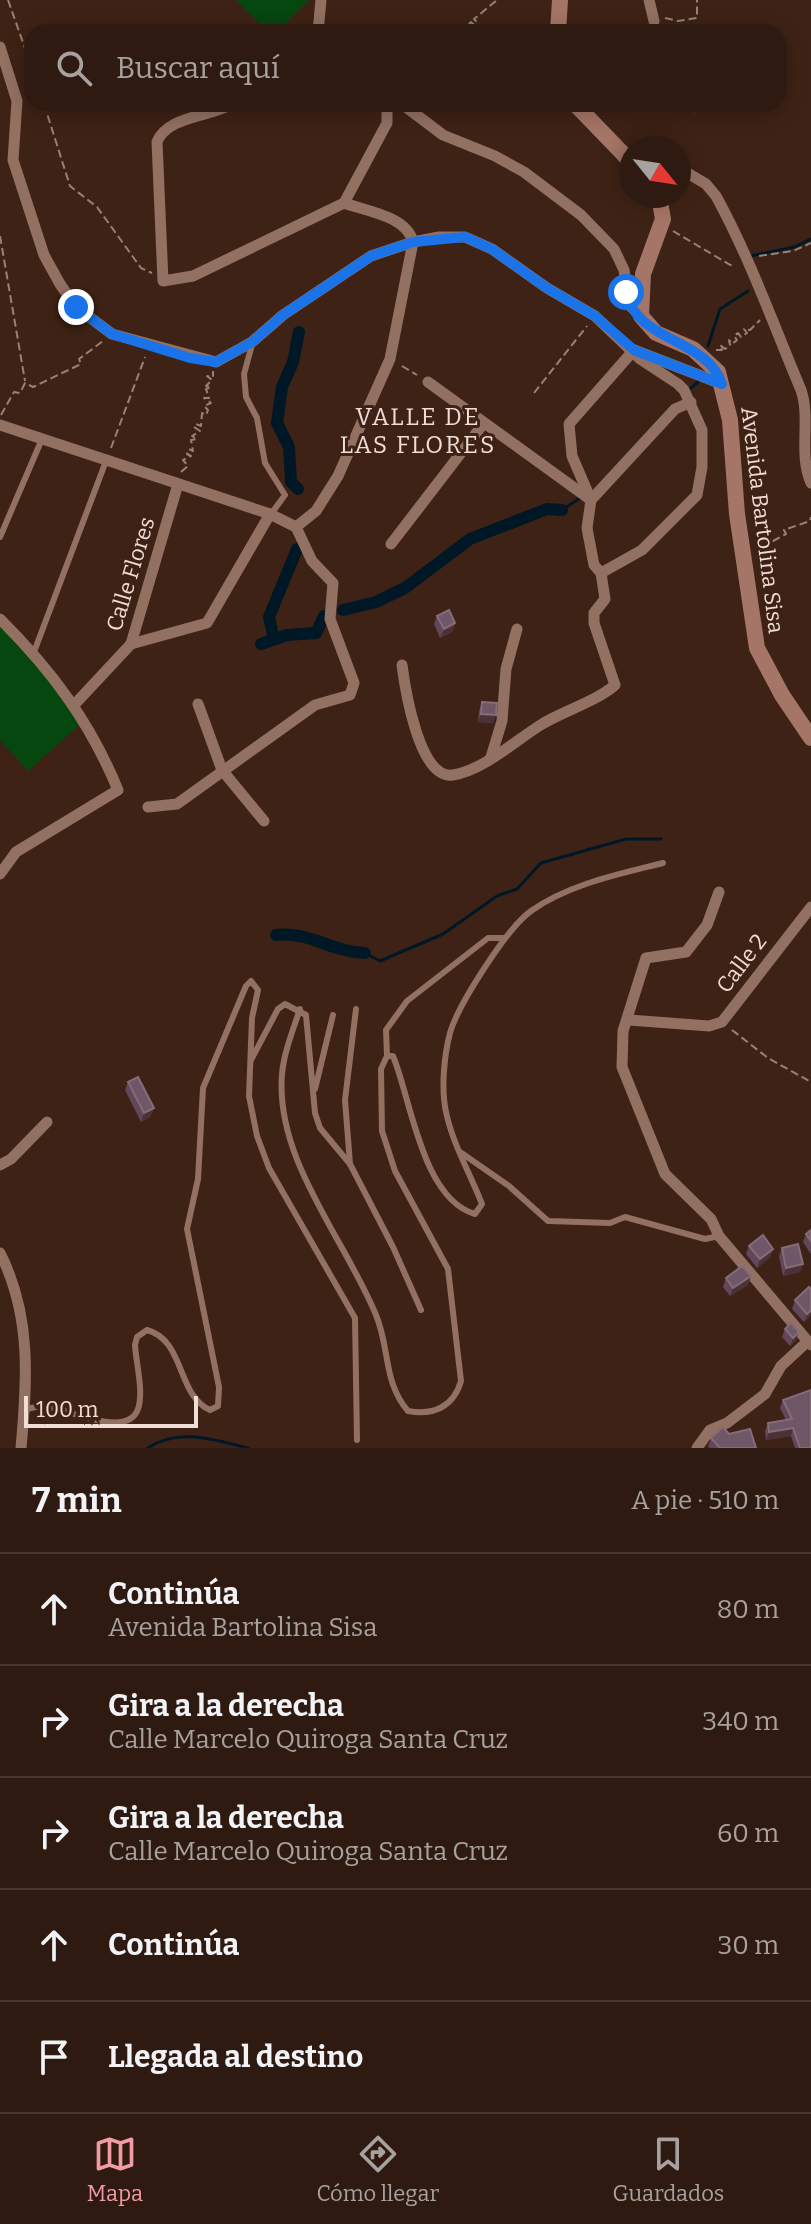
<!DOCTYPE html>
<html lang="es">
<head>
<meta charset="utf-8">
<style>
	body { margin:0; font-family:Bitter,serif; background:#362319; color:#f1f3f6 }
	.compass { position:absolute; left:619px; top:136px; width:72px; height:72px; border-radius:50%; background:#2e1a10; box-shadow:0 4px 20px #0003; rotate:120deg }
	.scale { position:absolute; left:24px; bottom:20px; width:174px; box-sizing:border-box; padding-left:8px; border:4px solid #f0ddd5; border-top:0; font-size:22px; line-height:28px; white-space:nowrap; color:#f0ddd5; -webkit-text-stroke:6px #3e2215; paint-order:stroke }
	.stop { position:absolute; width:24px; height:24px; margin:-18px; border:6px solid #1a73e8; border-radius:50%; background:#fff }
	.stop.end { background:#1a73e8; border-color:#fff; box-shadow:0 2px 8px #0008 }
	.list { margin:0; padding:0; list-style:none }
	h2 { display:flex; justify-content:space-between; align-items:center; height:104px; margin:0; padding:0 32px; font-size:34px }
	h2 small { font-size:26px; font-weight:400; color:#a7a19f }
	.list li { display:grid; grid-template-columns:52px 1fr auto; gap:24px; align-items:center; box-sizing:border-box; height:112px; padding:0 32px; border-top:2px solid #493830 }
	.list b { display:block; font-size:30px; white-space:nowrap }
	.list p { margin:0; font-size:26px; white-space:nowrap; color:#a7a19f }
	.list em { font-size:26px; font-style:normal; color:#a7a19f }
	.icon { flex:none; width:44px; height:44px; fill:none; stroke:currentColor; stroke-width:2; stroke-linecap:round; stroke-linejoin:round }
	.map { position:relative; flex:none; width:811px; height:1448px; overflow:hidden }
	.search { position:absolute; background:#2e1a10; box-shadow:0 4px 20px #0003; left:24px; right:24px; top:24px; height:88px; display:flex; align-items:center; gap:20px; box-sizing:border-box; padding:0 28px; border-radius:24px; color:#a7a19f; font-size:30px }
	.sheet { height:664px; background:#2e1a10 }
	nav { display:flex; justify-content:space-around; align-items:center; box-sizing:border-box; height:112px; border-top:2px solid #493830; background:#2e1a10; font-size:22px; color:#a7a19f }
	nav a { display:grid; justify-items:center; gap:4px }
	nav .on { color:#f39aa7 }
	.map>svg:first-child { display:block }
</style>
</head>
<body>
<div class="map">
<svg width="811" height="1448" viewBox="0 0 811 1448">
	<rect width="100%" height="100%" fill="#3e2215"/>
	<g fill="#06460f">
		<polygon points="236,0 309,0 277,32 268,32"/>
		<polygon points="0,626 85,720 28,771 0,740"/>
	</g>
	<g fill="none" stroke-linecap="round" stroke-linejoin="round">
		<g stroke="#001825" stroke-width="3">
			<polyline points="750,256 794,247 811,239"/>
			<polyline points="708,346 720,309 748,291"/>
			<polyline points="691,388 698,382"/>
			<polyline points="562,510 580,498"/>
			<polyline points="365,953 380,961 443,934 497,896 517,889 541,863 626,839 661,839"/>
			<path d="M148,1448C178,1427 215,1440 248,1448"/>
		</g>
		<g stroke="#001825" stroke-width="12">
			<polyline points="298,489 291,482 289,447 277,423 282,387 293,362 299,332"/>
			<polyline points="343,610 376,602 405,588 470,539 547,509 562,510"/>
			<polyline points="274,639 269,617 297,549"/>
			<polyline points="261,644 287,635 316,633 324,616"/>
			<path d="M276,935C310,931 331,952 365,953"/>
		</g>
		<g stroke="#998177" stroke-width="2" stroke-dasharray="8 4" stroke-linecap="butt">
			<polyline points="8,0 32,68"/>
			<polyline points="665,18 678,21 697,18 697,0"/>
			<polyline points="460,32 471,22 474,25 477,22 474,19 497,0"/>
			<polyline points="44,104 70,186 97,207 141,268 152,273"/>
			<polyline points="688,104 695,114"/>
			<polyline points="673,231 732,266 734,264"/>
			<polyline points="0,236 25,381"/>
			<polyline points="759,256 793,251 811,243"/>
			<polyline points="716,350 722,350 720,345 725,349 730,345 729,340 732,344 737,340 734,336 738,333 741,337 747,333 744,329 750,330 760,320"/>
			<polyline points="402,366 417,375"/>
			<polyline points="534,393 587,326"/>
			<polyline points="1,415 14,392 20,393 25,383 33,387 81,364 79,359 103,341"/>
			<polyline points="111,448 145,357"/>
			<polyline points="181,472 188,466 183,460 191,456 187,454 189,449 193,451 191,440 197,439 192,436 200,431 194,427 196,424 201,426 202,413 206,415 208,410 204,406 211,403 204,398 209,398 206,389 211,387 206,386 212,380 207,376 213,377 213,371"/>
			<polyline points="757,548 757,543 770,537 773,541 786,534 784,530 810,521 811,517"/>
			<polyline points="732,1030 768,1058 811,1082"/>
		</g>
		<g stroke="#927062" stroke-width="6">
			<polyline points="253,341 244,374 246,397 257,418 265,463 285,495 271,514"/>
			<polyline points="0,537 42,439"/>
			<polyline points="34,652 106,461"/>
			<path d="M300,1009C293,1030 284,1052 282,1074C275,1160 345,1239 376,1315C390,1348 383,1382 408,1411C434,1416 454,1406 461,1381L448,1269L395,1171L382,1131L381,1069L387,1056L386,1030L407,1001L488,938H503"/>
			<path d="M387,1056H393C411,1099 422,1199 475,1214L482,1204C470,1173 453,1145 446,1112C441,1089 444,1056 450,1033C458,1005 507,928 531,911C569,884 619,874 663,863"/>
			<polyline points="251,1060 278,1009 285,1004 306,1015 315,1113 320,1128 350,1164 393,1247 421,1310"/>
			<polyline points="315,1089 333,1015"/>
			<polyline points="460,1152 509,1186 548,1221 610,1223 625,1217 705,1239 719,1236"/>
			<polyline points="350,1164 345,1100 356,1009"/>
			<path d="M26,1409C32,1408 38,1406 44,1406C67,1408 127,1440 138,1409C144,1392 136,1363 135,1345L137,1337L147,1330C185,1340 177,1396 210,1410L218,1406L219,1387L187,1229L198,1179L203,1088L246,986L251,981L258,990L252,1018L249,1096L257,1136L269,1168L355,1318L357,1440"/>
		</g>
		<g stroke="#927062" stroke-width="11">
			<polyline points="649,0 654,21"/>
			<polyline points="318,32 321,0"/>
			<path d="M0,47L17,101L13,160L44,255L60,284L76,307L112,334L216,362L252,342L283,315L371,256L413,242L439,237H465L492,249L547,288L595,316L640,359L678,384L684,390L702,430V467L697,495L642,550L601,573L605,599L594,613V623L615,685C594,703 562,711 539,726C514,742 483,770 453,775C419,780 405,688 402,665"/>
			<path d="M232,104C210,117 167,116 157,142L163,281L193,276L344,203L387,123V104"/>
			<polyline points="402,104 443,135 495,156 524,172 581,215 614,249 624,270 629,305 641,316"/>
			<path d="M679,168L706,184L716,196C750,258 774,326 801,390C811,419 798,454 811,483"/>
			<path d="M344,203C366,211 407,216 413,242"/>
			<polyline points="634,350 722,384"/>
			<polyline points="428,382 591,500"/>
			<polyline points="0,425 270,514 296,527 312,561 333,583 330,619 354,683 350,695 315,705 177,804 148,807"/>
			<polyline points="591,500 572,456 569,424 634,350"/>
			<polyline points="296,527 316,511 338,476 390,359 413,242"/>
			<polyline points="391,544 484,423"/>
			<polyline points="601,573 594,565 587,528 591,500 675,409 691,402"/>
			<path d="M0,619C52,671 90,722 118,790L16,852L0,874"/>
			<polyline points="131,644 207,623 270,514"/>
			<polyline points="75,704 131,644 178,484"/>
			<polyline points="198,704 222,770 264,821"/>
			<polyline points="491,757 502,721 506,669 517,629"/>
			<polyline points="719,892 707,925 686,952 646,958 623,1031 622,1067 665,1174 711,1219 719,1236 811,1345"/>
			<polyline points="629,1020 709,1026 722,1022 811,907"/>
			<polyline points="0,1165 11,1159 47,1122"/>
			<path d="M0,1253C32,1316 27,1381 21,1448"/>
			<polyline points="697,1448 710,1430 727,1423 765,1394 781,1366 808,1341"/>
		</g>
		<g stroke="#a57567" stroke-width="16">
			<polyline points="558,32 560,0"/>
			<polyline points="575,104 631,162"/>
			<polyline points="659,196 663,219 643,274 641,316 656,333 693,349 718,372 730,420 737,514 757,648 782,695 811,738"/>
		</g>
	</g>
	<g fill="#614759">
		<polygon points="437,616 455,623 452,632 440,638 434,624"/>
		<polygon points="482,702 493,723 478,722 479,711"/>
		<polygon points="128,1082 154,1108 150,1117 141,1122 125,1090"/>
		<polygon points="811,1230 811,1254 803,1242 806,1234"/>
		<polygon points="749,1246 773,1249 770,1257 757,1268 746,1254"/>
		<polygon points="782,1248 803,1264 800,1272 783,1276 779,1256"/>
		<polygon points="726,1278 748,1285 730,1296 723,1287"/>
		<polygon points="795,1300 811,1315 804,1322 792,1309"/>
		<polygon points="785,1329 796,1340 790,1346 782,1337"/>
		<polygon points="783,1400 811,1448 795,1448 791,1436 766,1440 765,1431 768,1423 786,1420 780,1408"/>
		<polygon points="729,1434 756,1448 710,1448 708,1447 711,1438"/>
	</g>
	<g fill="#4c3238">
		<polygon points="455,623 452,632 440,638 444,629"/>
		<polygon points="481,714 496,715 493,723 478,722"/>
		<polygon points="154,1108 150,1117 141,1122 144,1113"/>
		<polygon points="773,1249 770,1257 757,1268 760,1259"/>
		<polygon points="803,1264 800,1272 783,1276 786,1268"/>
		<polygon points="751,1276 748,1285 730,1296 733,1288"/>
		<polygon points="811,1310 811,1315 804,1322 807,1314"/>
		<polygon points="799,1332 796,1340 790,1346 793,1338"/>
		<polygon points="793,1428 791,1436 766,1440 769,1432"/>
	</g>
	<g fill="#705767" stroke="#846c78" stroke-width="2">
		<polygon points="449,610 455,623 444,629 437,616"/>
		<polygon points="482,702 497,703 496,715 481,714"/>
		<polygon points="138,1077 154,1108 144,1113 128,1082"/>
		<polygon points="811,1230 811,1241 806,1234"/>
		<polygon points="763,1235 773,1249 760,1259 749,1246"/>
		<polygon points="798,1244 803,1264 786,1268 782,1248"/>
		<polygon points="742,1266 751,1276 733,1288 726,1278"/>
		<polygon points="809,1287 811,1289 811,1310 807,1314 795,1300"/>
		<polygon points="791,1323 799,1332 793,1338 785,1329"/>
		<polygon points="811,1390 811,1448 800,1448 793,1428 769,1432 768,1423 792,1419 783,1400"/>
		<polygon points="723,1427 729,1434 750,1429 756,1448 720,1448 711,1438"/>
	</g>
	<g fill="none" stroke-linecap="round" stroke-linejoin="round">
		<path stroke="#1a73e8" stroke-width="10" d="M76,307L112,334L190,358L216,362L252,342L283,315L371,256L413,242L465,237L492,249L547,288L595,316L634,350L722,384C706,337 637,343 626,292"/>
	</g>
	<g text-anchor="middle" stroke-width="6" stroke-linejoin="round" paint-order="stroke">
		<g font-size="22" fill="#f0ddd5" stroke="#3e2215">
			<text transform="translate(763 520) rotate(83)" y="8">Avenida Bartolina Sisa</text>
			<text transform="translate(130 574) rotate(-73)" y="8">Calle Flores</text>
			<text transform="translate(741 963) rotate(-53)" y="8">Calle 2</text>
		</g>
		<g font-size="24" letter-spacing="2" fill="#f0ddd5" stroke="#3e2215">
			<text x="418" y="425">VALLE DE<tspan x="418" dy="28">LAS FLORES</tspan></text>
		</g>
	</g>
</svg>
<svg class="compass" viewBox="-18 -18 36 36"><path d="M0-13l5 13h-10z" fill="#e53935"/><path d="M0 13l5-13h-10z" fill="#a7a19f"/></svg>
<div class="scale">100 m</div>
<div class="stop" style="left:626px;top:292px"></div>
<div class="stop end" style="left:76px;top:307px"></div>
<div class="search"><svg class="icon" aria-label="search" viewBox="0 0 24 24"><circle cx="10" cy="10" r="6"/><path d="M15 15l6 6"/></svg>Buscar aquí</div>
</div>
<section class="sheet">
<h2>7 min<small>A pie · 510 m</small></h2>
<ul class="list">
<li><svg class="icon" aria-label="ahead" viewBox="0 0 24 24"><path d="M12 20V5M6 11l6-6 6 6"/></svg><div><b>Continúa</b><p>Avenida Bartolina Sisa</p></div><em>80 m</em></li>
<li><svg class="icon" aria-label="right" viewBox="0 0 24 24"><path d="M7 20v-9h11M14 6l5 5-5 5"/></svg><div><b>Gira a la derecha</b><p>Calle Marcelo Quiroga Santa Cruz</p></div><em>340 m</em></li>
<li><svg class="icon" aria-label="right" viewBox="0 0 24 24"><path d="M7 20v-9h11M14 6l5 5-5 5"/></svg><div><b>Gira a la derecha</b><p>Calle Marcelo Quiroga Santa Cruz</p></div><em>60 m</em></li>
<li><svg class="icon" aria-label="ahead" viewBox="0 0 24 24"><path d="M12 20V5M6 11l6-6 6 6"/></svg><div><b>Continúa</b></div><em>30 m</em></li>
<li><svg class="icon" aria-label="arrive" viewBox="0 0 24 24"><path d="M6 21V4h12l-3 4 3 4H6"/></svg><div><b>Llegada al destino</b></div></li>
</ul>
</section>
<nav>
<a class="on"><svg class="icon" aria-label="map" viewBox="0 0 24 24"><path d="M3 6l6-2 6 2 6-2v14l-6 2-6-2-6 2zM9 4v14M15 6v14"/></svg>Mapa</a>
<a><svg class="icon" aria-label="directions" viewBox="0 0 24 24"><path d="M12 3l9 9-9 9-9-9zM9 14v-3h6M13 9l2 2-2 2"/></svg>Cómo llegar</a>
<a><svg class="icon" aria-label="saved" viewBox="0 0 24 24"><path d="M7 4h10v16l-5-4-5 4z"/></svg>Guardados</a>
</nav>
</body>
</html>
